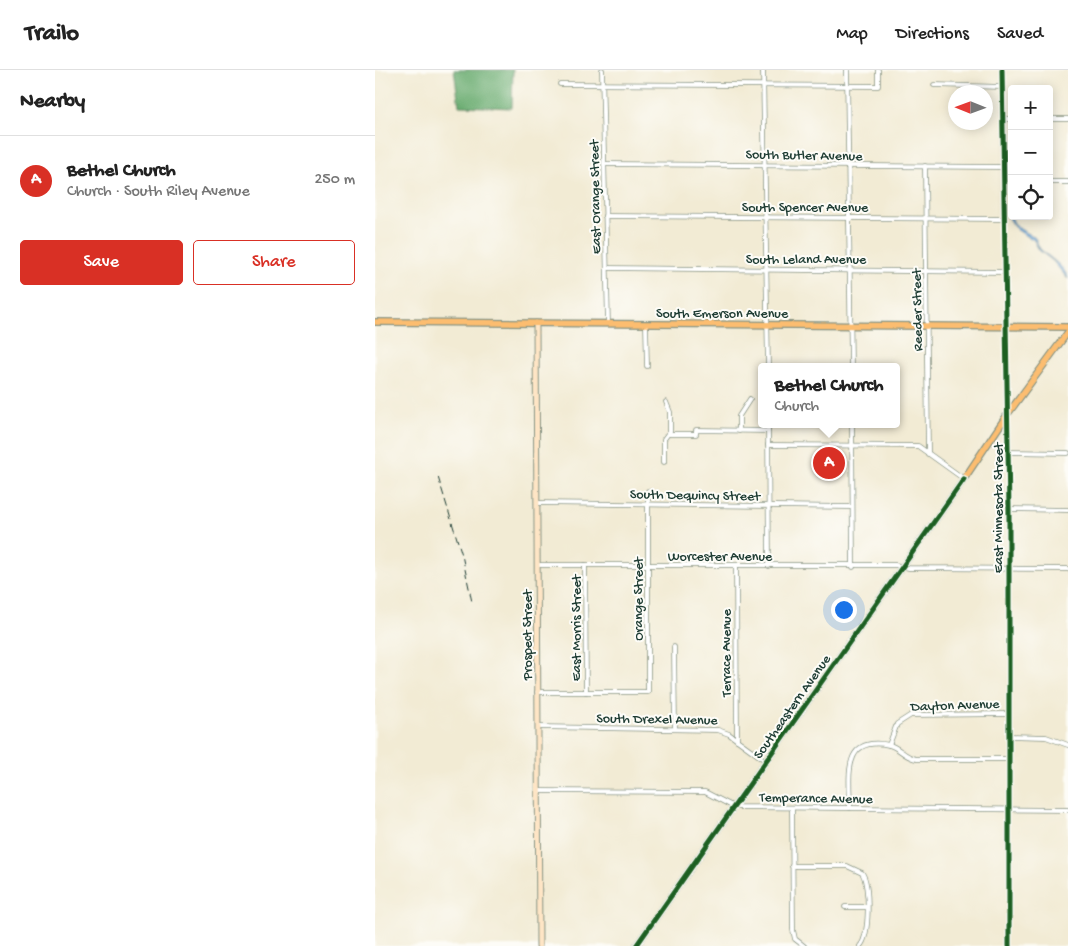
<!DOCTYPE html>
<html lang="en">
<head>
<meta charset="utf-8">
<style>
	body { margin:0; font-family:"Gochi Hand",sans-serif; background:#f6f6f6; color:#222 }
	.controls { position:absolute; right:15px; top:15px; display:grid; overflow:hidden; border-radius:5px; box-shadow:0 2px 12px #0003 }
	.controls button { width:45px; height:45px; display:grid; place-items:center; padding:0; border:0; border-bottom:1px solid #e0e0e0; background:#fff; color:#222; font:25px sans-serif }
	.compass { position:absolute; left:573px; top:15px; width:45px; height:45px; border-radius:50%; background:#fff; box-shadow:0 2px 12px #0003; rotate:271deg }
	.you { position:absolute; left:468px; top:539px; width:18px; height:18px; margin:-12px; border:4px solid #fff; border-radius:50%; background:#1a73e8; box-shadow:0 0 0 8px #1a73e833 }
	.badge { display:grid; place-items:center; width:32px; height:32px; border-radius:50%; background:#d93025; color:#fff; font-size:16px; font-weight:700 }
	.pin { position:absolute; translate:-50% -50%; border:2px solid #fff; box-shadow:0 1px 5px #0006 }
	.popup { position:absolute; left:383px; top:293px; width:142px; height:65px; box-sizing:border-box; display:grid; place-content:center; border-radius:5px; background:#fff; filter:drop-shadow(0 1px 4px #0005); font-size:16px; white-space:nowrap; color:#767676 }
	.popup b { font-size:19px; color:#222 }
	.popup::after { content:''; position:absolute; left:50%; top:100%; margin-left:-10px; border:10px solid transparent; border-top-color:#fff }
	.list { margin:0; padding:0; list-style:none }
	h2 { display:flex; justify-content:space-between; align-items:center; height:65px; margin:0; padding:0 20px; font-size:21px }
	h2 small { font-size:16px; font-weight:400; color:#767676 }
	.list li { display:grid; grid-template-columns:32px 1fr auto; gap:15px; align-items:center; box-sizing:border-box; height:90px; padding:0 20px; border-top:1px solid #e0e0e0 }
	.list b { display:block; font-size:19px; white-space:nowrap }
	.list p { margin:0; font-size:16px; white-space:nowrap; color:#767676 }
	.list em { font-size:16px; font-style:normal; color:#767676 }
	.actions { display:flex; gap:10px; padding:15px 20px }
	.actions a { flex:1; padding:11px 0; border:1px solid #d93025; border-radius:5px; text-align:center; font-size:18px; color:#d93025 }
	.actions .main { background:#d93025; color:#fff }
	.icon { flex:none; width:28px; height:28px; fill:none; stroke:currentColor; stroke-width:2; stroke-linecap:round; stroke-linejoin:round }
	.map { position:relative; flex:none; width:693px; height:876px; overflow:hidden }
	header { display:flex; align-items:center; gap:30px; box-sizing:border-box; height:70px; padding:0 25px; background:#fff; border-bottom:1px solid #e0e0e0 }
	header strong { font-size:24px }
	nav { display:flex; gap:28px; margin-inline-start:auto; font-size:18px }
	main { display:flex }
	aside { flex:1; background:#fff }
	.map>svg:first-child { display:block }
</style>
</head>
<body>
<header>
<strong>Trailo</strong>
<nav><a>Map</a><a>Directions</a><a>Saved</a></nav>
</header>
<main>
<aside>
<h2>Nearby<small></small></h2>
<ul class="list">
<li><span class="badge">A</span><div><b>Bethel Church</b><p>Church · South Riley Avenue</p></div><em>250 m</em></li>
</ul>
<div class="actions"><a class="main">Save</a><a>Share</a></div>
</aside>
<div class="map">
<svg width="693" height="876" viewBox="0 0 693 876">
	<rect width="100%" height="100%" fill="#fdfcf7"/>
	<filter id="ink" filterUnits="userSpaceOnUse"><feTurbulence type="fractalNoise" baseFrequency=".02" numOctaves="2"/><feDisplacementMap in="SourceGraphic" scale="10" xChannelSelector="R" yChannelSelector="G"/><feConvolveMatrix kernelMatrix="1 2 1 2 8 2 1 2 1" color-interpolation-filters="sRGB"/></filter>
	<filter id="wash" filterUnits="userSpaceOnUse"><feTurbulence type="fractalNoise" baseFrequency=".0096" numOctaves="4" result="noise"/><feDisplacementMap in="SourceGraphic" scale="20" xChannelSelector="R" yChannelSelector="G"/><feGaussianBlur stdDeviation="1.12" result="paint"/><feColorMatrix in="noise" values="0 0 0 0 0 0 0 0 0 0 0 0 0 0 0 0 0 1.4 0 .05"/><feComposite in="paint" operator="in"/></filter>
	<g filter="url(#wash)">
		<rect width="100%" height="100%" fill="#f2ebd4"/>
		<polygon fill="#69ac6f" stroke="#447452" points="79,0 138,0 137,38 84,36"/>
		<path fill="#70abe1" stroke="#48748a" d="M632,82C644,102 627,132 639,153C644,160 651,162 658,166C662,169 662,175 665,179C674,188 690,196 693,209L678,191L664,180L659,170L642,160L634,148Z"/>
	</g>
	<g filter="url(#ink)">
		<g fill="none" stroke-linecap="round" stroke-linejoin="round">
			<g stroke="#889484" stroke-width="5.5">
				<g id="minor">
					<polyline points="227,0 233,254"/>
					<polyline points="388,0 393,297"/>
					<polyline points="472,0 476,297"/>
					<polyline points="185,14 503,16 503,0"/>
					<polyline points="559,15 627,17"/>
					<polyline points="628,49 637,49"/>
					<polyline points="674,49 693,49"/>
					<polyline points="229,94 629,97"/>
					<polyline points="550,96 553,384"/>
					<polyline points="674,112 693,112"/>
					<polyline points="230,146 630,149"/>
					<polyline points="232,198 631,202"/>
					<polyline points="271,254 272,296"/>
					<polyline points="393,354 394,496"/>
					<polyline points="477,354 478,497"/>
					<polyline points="364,361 364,346 375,329"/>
					<polyline points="294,364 321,364 321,360 393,361"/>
					<polyline points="393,375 543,376 589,409"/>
					<polyline points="633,382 693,383"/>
					<polyline points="289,392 289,369 295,361 295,342 291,332"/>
					<polyline points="162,433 477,437"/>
					<polyline points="634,439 693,440"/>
					<polyline points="162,495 520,495 534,498 693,499"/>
					<polyline points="210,495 211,622"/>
					<polyline points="361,496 362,670"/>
					<polyline points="299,577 300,659"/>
					<polyline points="162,622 273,622 273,421"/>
					<polyline points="163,657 343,660 354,664 391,691"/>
					<polyline points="634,666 671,667 693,675"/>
					<polyline points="514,675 522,654 536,645 634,644"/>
					<polyline points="163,721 330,722 359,737 693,740"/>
					<polyline points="417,738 418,860 420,869 429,876"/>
					<path d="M475,738C475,708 466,665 514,675C524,677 529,687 541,689H634"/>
					<path d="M417,796H472L487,803C495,814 495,867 485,876"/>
					<polyline points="470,837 492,837"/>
				</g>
			</g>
			<g stroke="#889484" stroke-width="6">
				<polyline id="tertiary" points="627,0 634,439 634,876"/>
			</g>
			<g stroke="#889484" stroke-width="7">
				<polyline id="secondary" points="161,253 164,876"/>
			</g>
			<g stroke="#889484" stroke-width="8">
				<g id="primary">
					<polyline points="0,252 693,257"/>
					<polyline points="261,876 589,409 632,345 693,262"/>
				</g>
			</g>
			<use href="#minor" stroke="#fff" stroke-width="4"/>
			<use href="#tertiary" stroke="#fff" stroke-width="4.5"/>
			<use href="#secondary" stroke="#fee5c5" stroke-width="5"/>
			<use href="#primary" stroke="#fcbd6f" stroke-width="5.5"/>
			<polyline stroke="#1f3d34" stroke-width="1" stroke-dasharray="8 4" stroke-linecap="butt" points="63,407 87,485 97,532"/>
			<g stroke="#fdfcf7" stroke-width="8">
				<g id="cycleway">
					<polyline points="627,0 634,439 634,876"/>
					<polyline points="261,876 589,409"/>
				</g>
			</g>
			<use href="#cycleway" stroke="#1b5e20" stroke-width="5"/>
		</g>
	</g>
	<g text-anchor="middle" stroke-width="4" stroke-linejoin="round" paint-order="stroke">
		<g font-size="14" fill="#1f3d34" stroke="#fdfcf7">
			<text transform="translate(429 84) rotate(1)" y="5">South Butler Avenue</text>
			<text transform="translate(219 127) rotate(-91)" y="5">East Orange Street</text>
			<text x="430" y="141">South Spencer Avenue</text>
			<text x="431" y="193">South Leland Avenue</text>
			<text transform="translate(541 240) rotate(-91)" y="5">Reeder Street</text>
			<text x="347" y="247">South Emerson Avenue</text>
			<text transform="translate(320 424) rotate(1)" y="5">South Dequincy Street</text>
			<text transform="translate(622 438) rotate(-90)" y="5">East Minnesota Street</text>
			<text x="345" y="490">Worcester Avenue</text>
			<text transform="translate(262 529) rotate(-90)" y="5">Orange Street</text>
			<text transform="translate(200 558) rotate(-90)" y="5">East Morris Street</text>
			<text transform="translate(151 565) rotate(-90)" y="5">Prospect Street</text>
			<text transform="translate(350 583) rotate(-90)" y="5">Terrace Avenue</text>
			<text transform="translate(580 634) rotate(-2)" y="5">Dayton Avenue</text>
			<text transform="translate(416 636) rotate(-55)" y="5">Southeastern Avenue</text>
			<text transform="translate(282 648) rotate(1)" y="5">South Drexel Avenue</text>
			<text transform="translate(441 727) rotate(1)" y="5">Temperance Avenue</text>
		</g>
	</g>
</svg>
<div class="controls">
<button>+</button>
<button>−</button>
<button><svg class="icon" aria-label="locate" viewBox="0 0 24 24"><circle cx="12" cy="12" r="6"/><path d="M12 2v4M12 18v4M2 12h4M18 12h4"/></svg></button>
</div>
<svg class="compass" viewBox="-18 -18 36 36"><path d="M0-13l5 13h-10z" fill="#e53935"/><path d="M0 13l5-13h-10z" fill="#767676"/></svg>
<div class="you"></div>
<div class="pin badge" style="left:454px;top:393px">A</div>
<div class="popup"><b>Bethel Church</b>Church</div>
</div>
</main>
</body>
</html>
